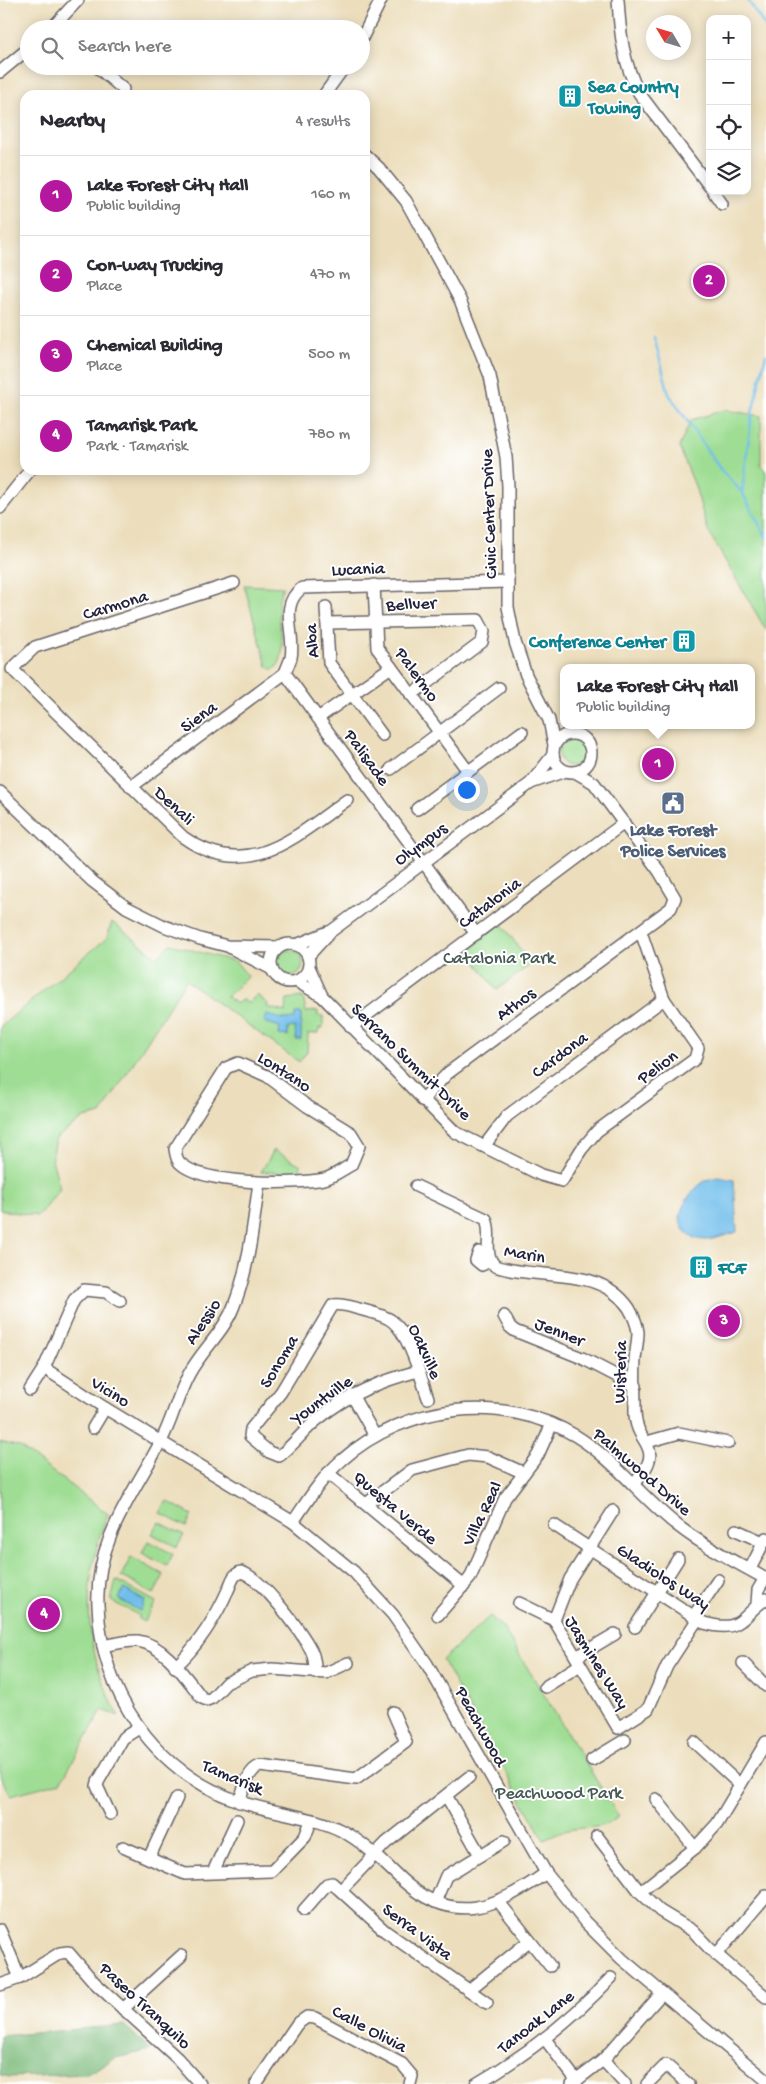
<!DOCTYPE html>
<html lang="en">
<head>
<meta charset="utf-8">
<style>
	body { margin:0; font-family:"Gochi Hand",sans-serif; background:#f2f2f3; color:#2b2b33 }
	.controls { position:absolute; right:15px; top:15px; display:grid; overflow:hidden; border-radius:10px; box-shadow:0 2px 12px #0003 }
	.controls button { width:45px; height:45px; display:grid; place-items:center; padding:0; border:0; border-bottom:1px solid #e1e1e2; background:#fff; color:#2b2b33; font:25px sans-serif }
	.compass { position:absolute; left:646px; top:15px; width:45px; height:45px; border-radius:50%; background:#fff; box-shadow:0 2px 12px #0003; rotate:308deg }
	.you { position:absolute; left:466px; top:789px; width:18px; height:18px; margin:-12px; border:4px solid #fff; border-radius:50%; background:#1a73e8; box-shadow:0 0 0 8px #1a73e833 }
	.badge { display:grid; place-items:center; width:32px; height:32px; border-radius:50%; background:#b5179e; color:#fff; font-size:16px; font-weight:700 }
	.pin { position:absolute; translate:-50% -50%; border:2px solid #fff; box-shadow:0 1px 5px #0006 }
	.popup { position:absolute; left:560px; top:664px; width:195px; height:65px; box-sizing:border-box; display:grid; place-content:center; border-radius:10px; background:#fff; filter:drop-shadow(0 1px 4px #0005); font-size:16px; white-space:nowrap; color:#7c7c81 }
	.popup b { font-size:19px; color:#2b2b33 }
	.popup::after { content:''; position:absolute; left:50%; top:100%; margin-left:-10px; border:10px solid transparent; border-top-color:#fff }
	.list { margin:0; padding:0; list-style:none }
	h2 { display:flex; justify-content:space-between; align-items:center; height:65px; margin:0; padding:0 20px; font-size:21px }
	h2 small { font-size:16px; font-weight:400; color:#7c7c81 }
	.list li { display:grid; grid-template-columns:32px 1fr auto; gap:15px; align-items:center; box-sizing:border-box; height:80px; padding:0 20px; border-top:1px solid #e1e1e2 }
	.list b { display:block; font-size:19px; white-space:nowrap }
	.list p { margin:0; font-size:16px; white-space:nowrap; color:#7c7c81 }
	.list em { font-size:16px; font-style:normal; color:#7c7c81 }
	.icon { flex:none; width:28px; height:28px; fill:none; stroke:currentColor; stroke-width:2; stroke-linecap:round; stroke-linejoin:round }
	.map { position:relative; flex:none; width:766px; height:2084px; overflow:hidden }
	.search { position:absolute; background:#fff; box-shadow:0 2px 12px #0003; left:20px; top:20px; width:350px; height:55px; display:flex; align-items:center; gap:12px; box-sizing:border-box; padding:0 18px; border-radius:28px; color:#7c7c81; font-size:19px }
	.panel { position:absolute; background:#fff; box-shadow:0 2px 12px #0003; left:20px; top:90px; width:350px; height:385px; border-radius:15px }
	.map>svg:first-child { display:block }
</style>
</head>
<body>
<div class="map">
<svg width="766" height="2084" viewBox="0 0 766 2084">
	<rect width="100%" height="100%" fill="#fff"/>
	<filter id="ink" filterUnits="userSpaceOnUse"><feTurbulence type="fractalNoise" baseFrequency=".02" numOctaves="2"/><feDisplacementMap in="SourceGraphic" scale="10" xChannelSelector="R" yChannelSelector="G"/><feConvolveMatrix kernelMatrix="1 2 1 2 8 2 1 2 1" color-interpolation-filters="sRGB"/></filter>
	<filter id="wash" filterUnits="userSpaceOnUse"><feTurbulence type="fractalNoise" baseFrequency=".0096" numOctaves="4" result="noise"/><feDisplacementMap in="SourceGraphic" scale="20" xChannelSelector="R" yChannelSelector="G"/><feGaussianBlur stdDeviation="1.12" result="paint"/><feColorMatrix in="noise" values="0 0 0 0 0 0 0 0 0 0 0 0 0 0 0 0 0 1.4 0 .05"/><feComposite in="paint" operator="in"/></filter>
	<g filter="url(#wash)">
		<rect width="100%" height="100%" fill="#ecdebc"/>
		<g fill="#9edd93" stroke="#608067">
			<polygon points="725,410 761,416 761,464 766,472 766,630 708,531 695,486 679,447 691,420"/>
			<path d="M244,585L283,587C269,614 295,654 273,670L267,666Z"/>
			<circle cx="571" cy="753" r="13"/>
			<polygon points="112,922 157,957 170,944 236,962 248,976 227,997 236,1004 243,999 248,1003 257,995 268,1004 267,1007 285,1012 287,999 303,997 306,1012 318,1011 318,1016 323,1016 323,1028 319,1028 318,1033 308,1034 307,1052 299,1062 186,980 101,1114 84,1118 56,1138 52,1159 60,1189 38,1216 0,1210 0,1027 107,938"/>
			<polygon points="501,923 531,964 497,990 466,949"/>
			<circle cx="290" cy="963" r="13"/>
			<polygon points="274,1150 301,1165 299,1173 261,1172"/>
			<path d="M0,1442L20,1447L108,1514C80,1582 83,1652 119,1716L102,1710L61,1782L11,1795L0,1776Z"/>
			<polygon points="167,1501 192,1515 186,1527 160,1513"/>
			<polygon points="159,1522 184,1535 177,1547 152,1534"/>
			<polygon points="148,1541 173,1554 167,1566 142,1553"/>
			<polygon points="131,1557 164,1575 154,1594 121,1576"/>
			<polygon points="116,1580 156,1602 144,1622 138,1619 140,1616 111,1601"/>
			<path d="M490,1616L503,1628L619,1817C598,1830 597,1826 574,1829C564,1830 553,1836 544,1840L442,1660Z"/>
		</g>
		<polygon fill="#7ebc7d" stroke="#506f5c" points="124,2025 151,2050 116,2058 87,2074 10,2077 0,2075 0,2036"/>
		<g fill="#70beeb" stroke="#497093">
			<polygon points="295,1013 301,1013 301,1040 296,1040 295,1027 288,1028 288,1036 279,1035 280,1027 264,1022 267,1015 282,1019 295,1019"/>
			<path d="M718,1177L734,1180L737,1232C727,1235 716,1239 706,1240C701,1240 692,1238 688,1234C668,1219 691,1188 707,1180C710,1178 715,1178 718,1177Z"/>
			<polygon points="124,1589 145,1601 140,1611 118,1599"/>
		</g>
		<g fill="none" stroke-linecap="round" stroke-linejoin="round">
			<g stroke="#70beeb" stroke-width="2.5">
				<polyline points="748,0 766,28"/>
				<polyline points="654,337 669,394 720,469 741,491"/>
				<polyline points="766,355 752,413 742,492 766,537"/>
			</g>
		</g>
	</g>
	<g filter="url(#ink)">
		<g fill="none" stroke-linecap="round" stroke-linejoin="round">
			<g stroke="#696468" stroke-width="14">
				<g id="minor">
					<path d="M618,0C620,33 623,63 639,93L710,187"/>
					<polyline points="51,29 78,0"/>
					<polyline points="361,40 381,0"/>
					<polyline points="96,66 123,89"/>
					<polyline points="0,72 29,48"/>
					<polyline points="324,95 345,66"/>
					<polyline points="365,155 379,168 406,201 460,300 490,376 506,457 508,486 508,607 515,642 526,675 549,720 554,745"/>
					<polyline points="713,191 722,204"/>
					<polyline points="0,508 30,470"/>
					<path d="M234,583L35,647L12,669L183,837C248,883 295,837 347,800"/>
					<polyline points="374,585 377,648 468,771"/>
					<polyline points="326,607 329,663 382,735"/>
					<polyline points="327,623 478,620 484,631 482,642 411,695"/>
					<polyline points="285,673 476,934"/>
					<path d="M285,673C287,668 289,663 291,658C296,633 278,606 302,588L507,582"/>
					<polyline points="318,718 391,667"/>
					<circle cx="572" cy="753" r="19"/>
					<polyline points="391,769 499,688"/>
					<polyline points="531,783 565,771"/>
					<polyline points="131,787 285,673"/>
					<polyline points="0,792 92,881 126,907 164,926 200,939 227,946 279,947"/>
					<polyline points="417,809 522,732"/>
					<circle cx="290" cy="963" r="19"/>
					<polyline points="296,945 328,932"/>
					<polyline points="231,948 272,969"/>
					<polyline points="308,956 330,932 531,783 553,755"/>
					<polyline points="309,967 322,996"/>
					<polyline points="296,981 322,996 455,1132 541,1175 562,1181 581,1150 597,1131 695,1059 698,1048 664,999 641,932"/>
					<polyline points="351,1027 624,823"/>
					<path d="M238,1063L267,1076L307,1106L351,1133L359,1146L351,1165C343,1169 333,1177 324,1179C294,1185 203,1185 180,1163C176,1159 176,1155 175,1149L226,1068Z"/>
					<polyline points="422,1100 448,1073 671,908 675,898 659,871 594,783 575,772"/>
					<polyline points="485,1145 507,1116 664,999"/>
					<path d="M259,1183C253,1225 249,1269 233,1308C223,1333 201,1351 189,1374C177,1396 172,1422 160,1443C132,1496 95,1542 98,1605C101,1693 154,1771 238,1801C271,1813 309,1815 340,1830C364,1842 383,1862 402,1880C453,1926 496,1909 546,1873"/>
					<path d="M416,1186L486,1219C493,1235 482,1253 495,1266C538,1281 599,1264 629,1308C633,1315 637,1323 638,1332C638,1341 636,1350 635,1359C634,1376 635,1395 635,1412C635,1447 669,1444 634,1484"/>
					<polyline points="487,1253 479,1252 476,1260 482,1265 489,1261"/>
					<polyline points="504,1316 510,1327 515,1331 582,1358 636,1386"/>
					<polyline points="44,1368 105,1408 293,1522 354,1572 393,1615 427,1664 546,1873 585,1922 622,1959 766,2080"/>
					<path d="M418,1371C381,1381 348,1394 318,1419C305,1429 292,1447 279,1456L269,1452L250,1436L251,1429L281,1392L333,1305C343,1303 354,1308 363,1310C373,1313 384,1315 392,1321C409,1334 421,1378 428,1398"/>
					<polyline points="30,1390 44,1368 74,1300 84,1290 106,1292 120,1301"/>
					<polyline points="352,1395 375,1436"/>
					<polyline points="93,1428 105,1408"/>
					<polyline points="647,1442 679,1433 728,1443"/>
					<polyline points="328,1473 464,1586"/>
					<polyline points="366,1504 412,1470 468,1455 488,1457 524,1473"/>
					<path d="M293,1522C308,1500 322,1477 342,1460C405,1404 503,1392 576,1436C615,1460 642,1498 678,1526C705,1547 736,1562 766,1579"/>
					<path d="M554,1525L704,1623C743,1634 740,1616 766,1599"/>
					<polyline points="736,1530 763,1542"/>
					<polyline points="750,1569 766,1538"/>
					<polyline points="519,1603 554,1620 618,1728 648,1709 667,1666 697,1620"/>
					<polyline points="757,1604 758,1590 765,1578"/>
					<polyline points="438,1615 470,1578 505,1498 538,1455 552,1424"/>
					<polyline points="693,1617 718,1580"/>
					<polyline points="554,1620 570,1579 613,1511"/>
					<polyline points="635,1627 678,1559"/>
					<path d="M103,1646C114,1644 127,1640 138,1641C165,1645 186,1678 202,1698L207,1700L212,1698L226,1683L252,1671L272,1669L326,1673L348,1663"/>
					<polyline points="576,1657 615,1634"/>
					<polyline points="743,1663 766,1686"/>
					<path d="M175,1667C197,1647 216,1617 228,1590C232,1582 232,1575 241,1572C261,1577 301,1631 311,1650C315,1658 315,1665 315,1673"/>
					<polyline points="545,1687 580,1665"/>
					<polyline points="694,1742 740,1785"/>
					<polyline points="592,1760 625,1740"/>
					<polyline points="447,1797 480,1855"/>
					<polyline points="656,1799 695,1848"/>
					<path d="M239,1802C244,1789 247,1771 260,1766L356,1779L406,1742L393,1712"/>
					<polyline points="110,1814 97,1786 98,1782 123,1738 139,1728"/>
					<polyline points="597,1836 640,1892 660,1911 693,1931 710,1949 766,1997"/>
					<polyline points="123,1847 185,1874 272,1871 305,1837 311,1821"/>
					<polyline points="149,1858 177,1798"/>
					<polyline points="213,1872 237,1820"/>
					<polyline points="341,1890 386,1843 469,1777"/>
					<polyline points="640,1892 695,1848 717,1824 766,1742"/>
					<polyline points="435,1902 446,1876 504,1841"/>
					<polyline points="499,1902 550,1966"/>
					<polyline points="304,1910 327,1884 332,1883 385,1931 487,2003"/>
					<polyline points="0,1930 20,1978"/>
					<polyline points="716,1955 766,1896"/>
					<polyline points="0,1985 20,1978 60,1953 68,1952 94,1982 177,2058 200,2084"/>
					<polyline points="469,1990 529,1941"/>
					<polyline points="123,2009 181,1956"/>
					<polyline points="545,2039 577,2081"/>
					<polyline points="603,2060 625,2084"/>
					<polyline points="256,2084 297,2024 307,2017 315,2018 402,2064 412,2076 410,2084"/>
					<path d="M476,2084C527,2055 571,2020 611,1978"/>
					<polyline points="572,2084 603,2060 662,1993"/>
					<polyline points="647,2084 666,2065 688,2084"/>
				</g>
			</g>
			<use href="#minor" stroke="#fff" stroke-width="11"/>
		</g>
	</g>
	<defs>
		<g id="building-square" transform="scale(1.25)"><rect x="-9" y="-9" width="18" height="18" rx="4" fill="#0f9aa8" stroke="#fff"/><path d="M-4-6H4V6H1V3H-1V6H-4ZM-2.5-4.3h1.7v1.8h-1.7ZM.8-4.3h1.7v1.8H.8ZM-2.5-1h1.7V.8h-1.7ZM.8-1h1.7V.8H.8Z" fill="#fff"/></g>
		<g id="civic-square" transform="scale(1.25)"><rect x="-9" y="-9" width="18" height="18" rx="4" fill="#5c6f8a" stroke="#fff"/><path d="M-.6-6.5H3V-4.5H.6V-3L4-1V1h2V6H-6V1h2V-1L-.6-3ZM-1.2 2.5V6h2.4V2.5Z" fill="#fff"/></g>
	</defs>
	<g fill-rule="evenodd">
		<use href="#building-square" x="570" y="96"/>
		<use href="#building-square" x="684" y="641"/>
		<use href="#civic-square" x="673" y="803"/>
		<use href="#building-square" x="701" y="1267"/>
	</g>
	<g text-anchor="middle" stroke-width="4" stroke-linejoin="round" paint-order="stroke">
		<g font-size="18" font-weight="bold" fill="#0d838f" stroke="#fff" text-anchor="start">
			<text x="588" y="92">Sea Country<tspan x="588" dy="21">Towing</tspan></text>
			<text x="666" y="647" text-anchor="end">Conference Center</text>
			<text x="718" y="1273">FCF</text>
		</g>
		<g font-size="18" fill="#22223b" stroke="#fff">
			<text transform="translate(488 514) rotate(-92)" y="6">Civic Center Drive</text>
			<text transform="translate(358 568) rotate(-2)" y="6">Lucania</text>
			<text transform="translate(411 603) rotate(-3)" y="6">Bellver</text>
			<text transform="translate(115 604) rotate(-17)" y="6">Carmona</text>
			<text transform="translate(311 641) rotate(-94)" y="6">Alba</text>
			<text transform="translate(418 674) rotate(54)" y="6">Palermo</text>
			<text transform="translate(198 716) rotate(-36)" y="6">Siena</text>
			<text transform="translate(368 757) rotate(54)" y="6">Palisade</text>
			<text transform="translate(175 805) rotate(43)" y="6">Denali</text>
			<text transform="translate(420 843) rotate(-36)" y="6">Olympus</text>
			<text transform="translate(489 902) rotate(-37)" y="6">Catalonia</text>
			<text transform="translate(515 1003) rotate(-36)" y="6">Athos</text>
			<text transform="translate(559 1054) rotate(-37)" y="6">Cardona</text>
			<text transform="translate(412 1061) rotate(44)" y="6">Serrano Summit Drive</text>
			<text transform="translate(657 1066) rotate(-36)" y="6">Pelion</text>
			<text transform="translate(285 1071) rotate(33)" y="6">Lontano</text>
			<text transform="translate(525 1253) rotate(10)" y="6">Marin</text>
			<text transform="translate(202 1321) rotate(-57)" y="6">Alessio</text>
			<text transform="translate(560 1331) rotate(22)" y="6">Jenner</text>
			<text transform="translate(426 1351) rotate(66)" y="6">Oakville</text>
			<text transform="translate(278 1361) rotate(-59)" y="6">Sonoma</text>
			<text transform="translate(619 1372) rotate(-88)" y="6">Wisteria</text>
			<text transform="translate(111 1391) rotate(32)" y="6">Vicino</text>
			<text transform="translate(321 1399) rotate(-36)" y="6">Yountville</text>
			<text transform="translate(643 1471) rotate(41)" y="6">Palmwood Drive</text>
			<text transform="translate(396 1507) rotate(40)" y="6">Questa Verde</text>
			<text transform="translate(481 1513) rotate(-64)" y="6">Villa Real</text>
			<text transform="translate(664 1576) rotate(33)" y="6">Gladiolos Way</text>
			<text transform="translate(598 1662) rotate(58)" y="6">Jasmines Way</text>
			<text transform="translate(482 1726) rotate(61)" y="6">Peachwood</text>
			<text transform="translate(233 1776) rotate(23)" y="6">Tamarisk</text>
			<text transform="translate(418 1931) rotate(37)" y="6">Serra Vista</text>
			<text transform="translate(146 2005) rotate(43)" y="6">Paseo Tranquilo</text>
			<text transform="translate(535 2021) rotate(-38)" y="6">Tanoak Lane</text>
			<text transform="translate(370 2028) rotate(28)" y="6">Calle Olivia</text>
		</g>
		<g font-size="18" font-weight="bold" fill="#4e5e75" stroke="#fff">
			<text x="673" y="835">Lake Forest<tspan x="673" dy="21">Police Services</tspan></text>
		</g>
		<g font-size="18" fill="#475a55" stroke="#fff">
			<text x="499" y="963">Catalonia Park</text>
			<text x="559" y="1798">Peachwood Park</text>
		</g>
	</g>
</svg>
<div class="controls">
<button>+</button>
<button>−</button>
<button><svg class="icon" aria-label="locate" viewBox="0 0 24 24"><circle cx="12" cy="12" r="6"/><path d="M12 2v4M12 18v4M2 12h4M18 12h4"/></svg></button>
<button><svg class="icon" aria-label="layers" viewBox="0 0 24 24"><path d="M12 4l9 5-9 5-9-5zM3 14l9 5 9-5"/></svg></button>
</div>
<svg class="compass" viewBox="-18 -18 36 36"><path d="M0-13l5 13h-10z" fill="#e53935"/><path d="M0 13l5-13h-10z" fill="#7c7c81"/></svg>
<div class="you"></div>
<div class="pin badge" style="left:658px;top:764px">1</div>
<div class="popup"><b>Lake Forest City Hall</b>Public building</div>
<div class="pin badge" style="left:709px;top:281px">2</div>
<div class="pin badge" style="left:724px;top:1321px">3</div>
<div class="pin badge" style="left:44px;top:1614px">4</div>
<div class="search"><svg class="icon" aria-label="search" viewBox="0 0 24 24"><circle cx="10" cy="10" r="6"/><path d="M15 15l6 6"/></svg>Search here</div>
<section class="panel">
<h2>Nearby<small>4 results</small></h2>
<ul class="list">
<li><span class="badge">1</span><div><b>Lake Forest City Hall</b><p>Public building</p></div><em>160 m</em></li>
<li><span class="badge">2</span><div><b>Con-way Trucking</b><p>Place</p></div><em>470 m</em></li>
<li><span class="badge">3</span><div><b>Chemical Building</b><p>Place</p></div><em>500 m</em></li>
<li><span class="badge">4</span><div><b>Tamarisk Park</b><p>Park · Tamarisk</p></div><em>780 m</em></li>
</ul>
</section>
</div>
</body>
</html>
